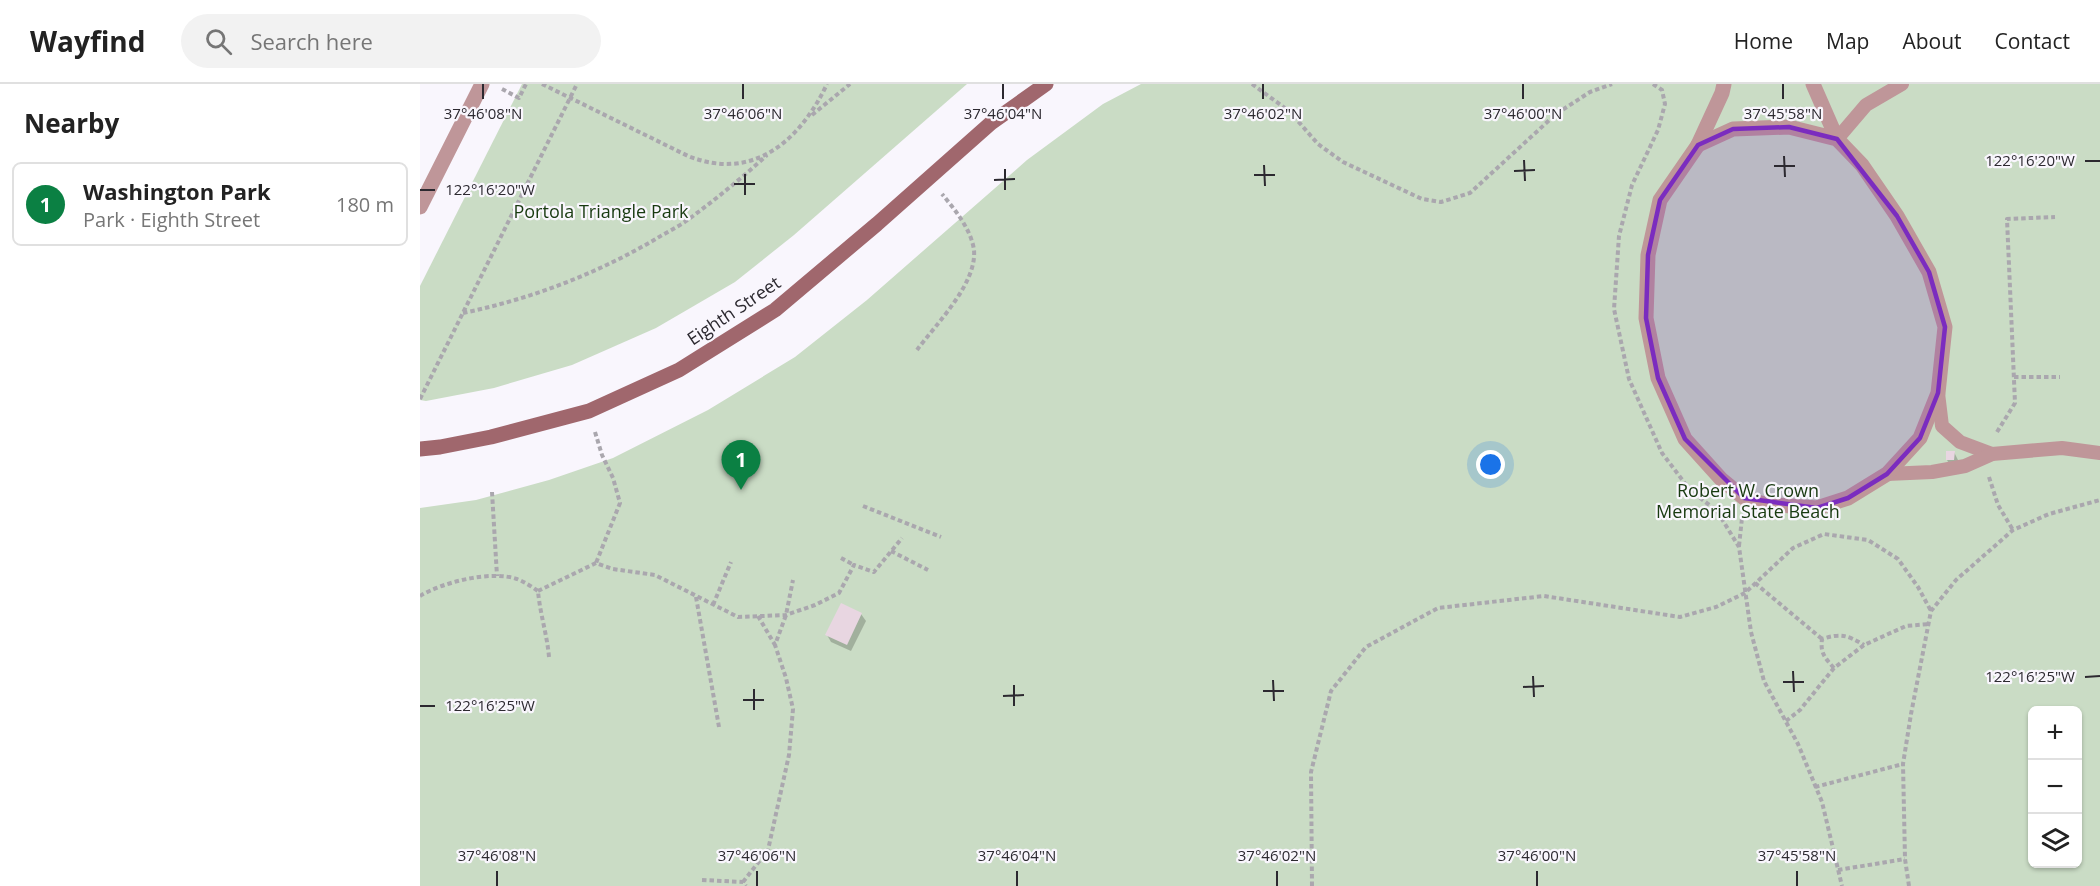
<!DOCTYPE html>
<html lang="en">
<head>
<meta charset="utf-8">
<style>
	body { margin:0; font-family:"Open Sans",sans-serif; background:#f2f2f2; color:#222 }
	.controls { position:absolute; right:18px; bottom:18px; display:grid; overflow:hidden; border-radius:9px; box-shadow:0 2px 4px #0004 }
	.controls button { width:54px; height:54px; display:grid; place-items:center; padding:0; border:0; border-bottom:2px solid #e0e0e0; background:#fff; color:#222; font:30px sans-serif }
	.you { position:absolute; left:1071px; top:381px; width:21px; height:21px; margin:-15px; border:4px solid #fff; border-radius:50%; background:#1a73e8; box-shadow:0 0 0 9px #1a73e833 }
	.badge { display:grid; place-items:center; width:39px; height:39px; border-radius:50%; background:#0b8043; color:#fff; font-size:20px; font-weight:700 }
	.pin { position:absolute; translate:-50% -50px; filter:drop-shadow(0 2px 3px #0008) }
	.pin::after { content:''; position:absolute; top:32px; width:21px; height:18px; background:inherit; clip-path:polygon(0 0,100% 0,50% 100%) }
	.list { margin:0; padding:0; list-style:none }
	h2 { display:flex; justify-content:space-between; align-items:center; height:78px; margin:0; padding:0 24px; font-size:26px }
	h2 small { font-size:20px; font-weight:400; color:#767676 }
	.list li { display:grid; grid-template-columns:39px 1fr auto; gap:18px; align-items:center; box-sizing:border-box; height:84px; margin:0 12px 12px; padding:0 12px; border:2px solid #e0e0e0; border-radius:9px }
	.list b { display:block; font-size:22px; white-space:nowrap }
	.list p { margin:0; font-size:20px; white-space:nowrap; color:#767676 }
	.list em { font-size:20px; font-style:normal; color:#767676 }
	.icon { flex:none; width:33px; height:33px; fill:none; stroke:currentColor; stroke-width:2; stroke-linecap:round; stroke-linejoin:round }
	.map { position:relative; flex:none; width:1680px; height:802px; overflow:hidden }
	header { display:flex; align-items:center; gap:36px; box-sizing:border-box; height:84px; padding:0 30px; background:#fff; border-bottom:2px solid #e0e0e0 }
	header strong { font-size:28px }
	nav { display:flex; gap:33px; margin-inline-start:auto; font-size:21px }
	.search { width:420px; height:54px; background:#f2f2f2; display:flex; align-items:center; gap:15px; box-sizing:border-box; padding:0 21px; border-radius:33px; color:#767676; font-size:22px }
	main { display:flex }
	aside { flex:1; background:#fff }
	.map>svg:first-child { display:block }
</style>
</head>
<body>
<header>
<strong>Wayfind</strong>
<div class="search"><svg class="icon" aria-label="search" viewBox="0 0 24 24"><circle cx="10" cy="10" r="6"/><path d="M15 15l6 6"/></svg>Search here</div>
<nav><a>Home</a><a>Map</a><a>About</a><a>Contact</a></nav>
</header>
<main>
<aside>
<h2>Nearby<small></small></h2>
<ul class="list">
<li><span class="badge">1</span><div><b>Washington Park</b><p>Park · Eighth Street</p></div><em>180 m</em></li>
</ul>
</aside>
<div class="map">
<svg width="1680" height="802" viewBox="0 0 1680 802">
	<rect width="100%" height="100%" fill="#f9f6fd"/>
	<g fill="#cadcc5" fill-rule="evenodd">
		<polygon points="102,0 547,0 374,151 315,198 236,244 152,281 74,304 6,317 0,316 0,202"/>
		<path d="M721,0H1680V802H0V424L56,416L129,396L193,374L288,326L375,273L447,216L607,76L683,20ZM1612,626H1658V780H1612Z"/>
	</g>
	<g fill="#0003">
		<polygon points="1534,368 1538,376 1538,383 1531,383 1527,376"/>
		<polygon points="441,530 446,537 431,567 411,558 407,551"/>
	</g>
	<g fill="#e8d6e1">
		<polygon points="1526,367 1535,367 1534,376 1526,376"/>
		<polygon points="421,519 442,529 427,561 405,551"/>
	</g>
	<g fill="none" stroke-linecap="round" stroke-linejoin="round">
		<g stroke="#aaa7ae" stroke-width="4" stroke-dasharray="4.5 3" stroke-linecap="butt">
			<path d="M122,0L268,72C333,98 380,57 407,0"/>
			<polyline points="832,0 869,27 898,60 923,78 1002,115 1021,118 1050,109 1136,30 1170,8 1192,0"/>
			<polyline points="1233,0 1242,6 1245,20 1238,46 1212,101 1199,152 1194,225 1209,295 1242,369 1270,406 1297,427 1319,463 1331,548 1344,597 1378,660 1402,718 1422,802"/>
			<polyline points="82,5 99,14 106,0"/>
			<polyline points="392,31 430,0"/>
			<path d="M43,229C110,215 174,191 234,156C245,149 258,143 269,135C296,115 322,94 347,71"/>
			<path d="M497,266C516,240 557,200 554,166C551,145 535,126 522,110"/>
			<polyline points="1594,293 1640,293"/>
			<polyline points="0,315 157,0"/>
			<polyline points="175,348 182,371 193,394 200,419 176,479"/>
			<polyline points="1577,348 1595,319 1587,135 1635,133"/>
			<polyline points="1569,393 1578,421 1593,446"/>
			<polyline points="72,408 77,492"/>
			<polyline points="443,422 521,453"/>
			<polyline points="1319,462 1322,434"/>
			<polyline points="471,467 508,486"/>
			<polyline points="421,474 434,481"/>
			<polyline points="1335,499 1402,555"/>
			<polyline points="118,507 176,479 193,485 235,491 318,533 366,531 395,521 419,509 434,481 454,488 482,454"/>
			<path d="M0,512C23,498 71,486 97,495C105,498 112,503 118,507C120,530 127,550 129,573"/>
			<polyline points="276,513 299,643"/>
			<polyline points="293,521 311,478"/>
			<polyline points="338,532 355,561"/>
			<path d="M1414,584C1405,574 1400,569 1402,555C1421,549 1427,551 1444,561"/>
			<polyline points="1366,637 1380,626 1414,584 1444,561 1486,542 1509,540"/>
			<polyline points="1395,703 1483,680"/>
			<polyline points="1418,786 1485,775"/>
			<polyline points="282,796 323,798 326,802"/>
			<polyline points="323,798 348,766 369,671 373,625 366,594 355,561 366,531 373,496"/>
			<polyline points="892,802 891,688 911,607 946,563 1018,524 1124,512 1260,533 1296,523 1325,509 1373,464 1404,450 1448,456 1478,475 1498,503 1511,527"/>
			<polyline points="1489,802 1485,775 1483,680 1491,630 1511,527 1536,496 1593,446 1629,430 1680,416"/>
		</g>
		<g stroke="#bf9699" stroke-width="14">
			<polyline points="1417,55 1446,21 1482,0"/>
			<polyline points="1518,309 1522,342 1540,358 1572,370"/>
			<polyline points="1467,390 1512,388 1545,382 1572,370 1642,364 1680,369"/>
		</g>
		<g stroke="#bf9699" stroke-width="15">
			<polyline points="1393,0 1417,55 1442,81 1477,132 1509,188 1525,243 1518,309 1500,354 1467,390 1428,414 1397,424 1344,420 1324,414 1301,395 1265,355 1238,294 1226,234 1228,171 1240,116 1278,61 1313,45 1369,43 1417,55"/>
			<polyline points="1278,61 1302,9 1304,0"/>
			<polyline points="0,123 62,0"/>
		</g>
		<polyline stroke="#a0676d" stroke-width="15" points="0,365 20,363 71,353 169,327 259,286 355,226 457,140 571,39 626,0"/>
	</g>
	<path fill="#7b2cbf" fill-opacity="0.2" stroke="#7b2cbf" stroke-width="4.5" stroke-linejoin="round" d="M1369,43L1417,55L1477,132L1509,188L1525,243L1518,309L1500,354L1467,390L1428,414L1397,424L1324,414L1265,355L1238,294L1226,234L1228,171L1240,116L1278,61L1313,45Z"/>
	<path fill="none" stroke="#2c2930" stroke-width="2" d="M63,0V15M323,0V15M583,0V15M843,0V15M1103,0V15M1363,0V15M1364,72L1365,93M1104,76L1105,97M1665,77H1680M844,81L845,102M1354,82H1375M585,85V106M1094,87L1115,86M325,90V111M834,91H855M574,96L595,95M314,100H335M0,106H15M1373,587L1374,608M1113,592L1114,613M1665,593L1680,592M853,596L854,617M1363,598H1384M594,601V622M1103,603L1124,602M334,605V626M843,607H864M583,612L604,611M323,616H344M0,622H15M77,787V802M337,787V802M597,787V802M857,787V802M1117,787V802M1377,787V802"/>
	<g text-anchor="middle" stroke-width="4.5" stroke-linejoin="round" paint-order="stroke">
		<g font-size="18" fill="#183a10" stroke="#f9f6fd">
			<text x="181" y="134">Portola Triangle Park</text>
			<text x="1328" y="413">Robert W. Crown<tspan x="1328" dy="21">Memorial State Beach</tspan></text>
		</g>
		<g font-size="18" fill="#2c2930" stroke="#f9f6fd">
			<text transform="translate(314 227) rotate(-34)" y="6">Eighth Street</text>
		</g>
	</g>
	<g font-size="15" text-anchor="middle" fill="#2c2930" stroke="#f9f6fd" stroke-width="4.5" stroke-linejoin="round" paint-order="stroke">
		<text x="63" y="35">37°46'08"N</text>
		<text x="323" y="35">37°46'06"N</text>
		<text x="583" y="35">37°46'04"N</text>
		<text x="843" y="35">37°46'02"N</text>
		<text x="1103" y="35">37°46'00"N</text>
		<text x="1363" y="35">37°45'58"N</text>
		<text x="1610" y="82">122°16'20"W</text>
		<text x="70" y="111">122°16'20"W</text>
		<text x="1610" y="598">122°16'25"W</text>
		<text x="70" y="627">122°16'25"W</text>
		<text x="77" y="777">37°46'08"N</text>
		<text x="337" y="777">37°46'06"N</text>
		<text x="597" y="777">37°46'04"N</text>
		<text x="857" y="777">37°46'02"N</text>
		<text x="1117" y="777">37°46'00"N</text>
		<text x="1377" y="777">37°45'58"N</text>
	</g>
</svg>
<div class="controls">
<button>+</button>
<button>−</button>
<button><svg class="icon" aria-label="layers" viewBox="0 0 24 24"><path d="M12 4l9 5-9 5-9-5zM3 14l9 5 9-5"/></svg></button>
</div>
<div class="you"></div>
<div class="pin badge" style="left:321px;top:406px">1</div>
</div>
</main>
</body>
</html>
